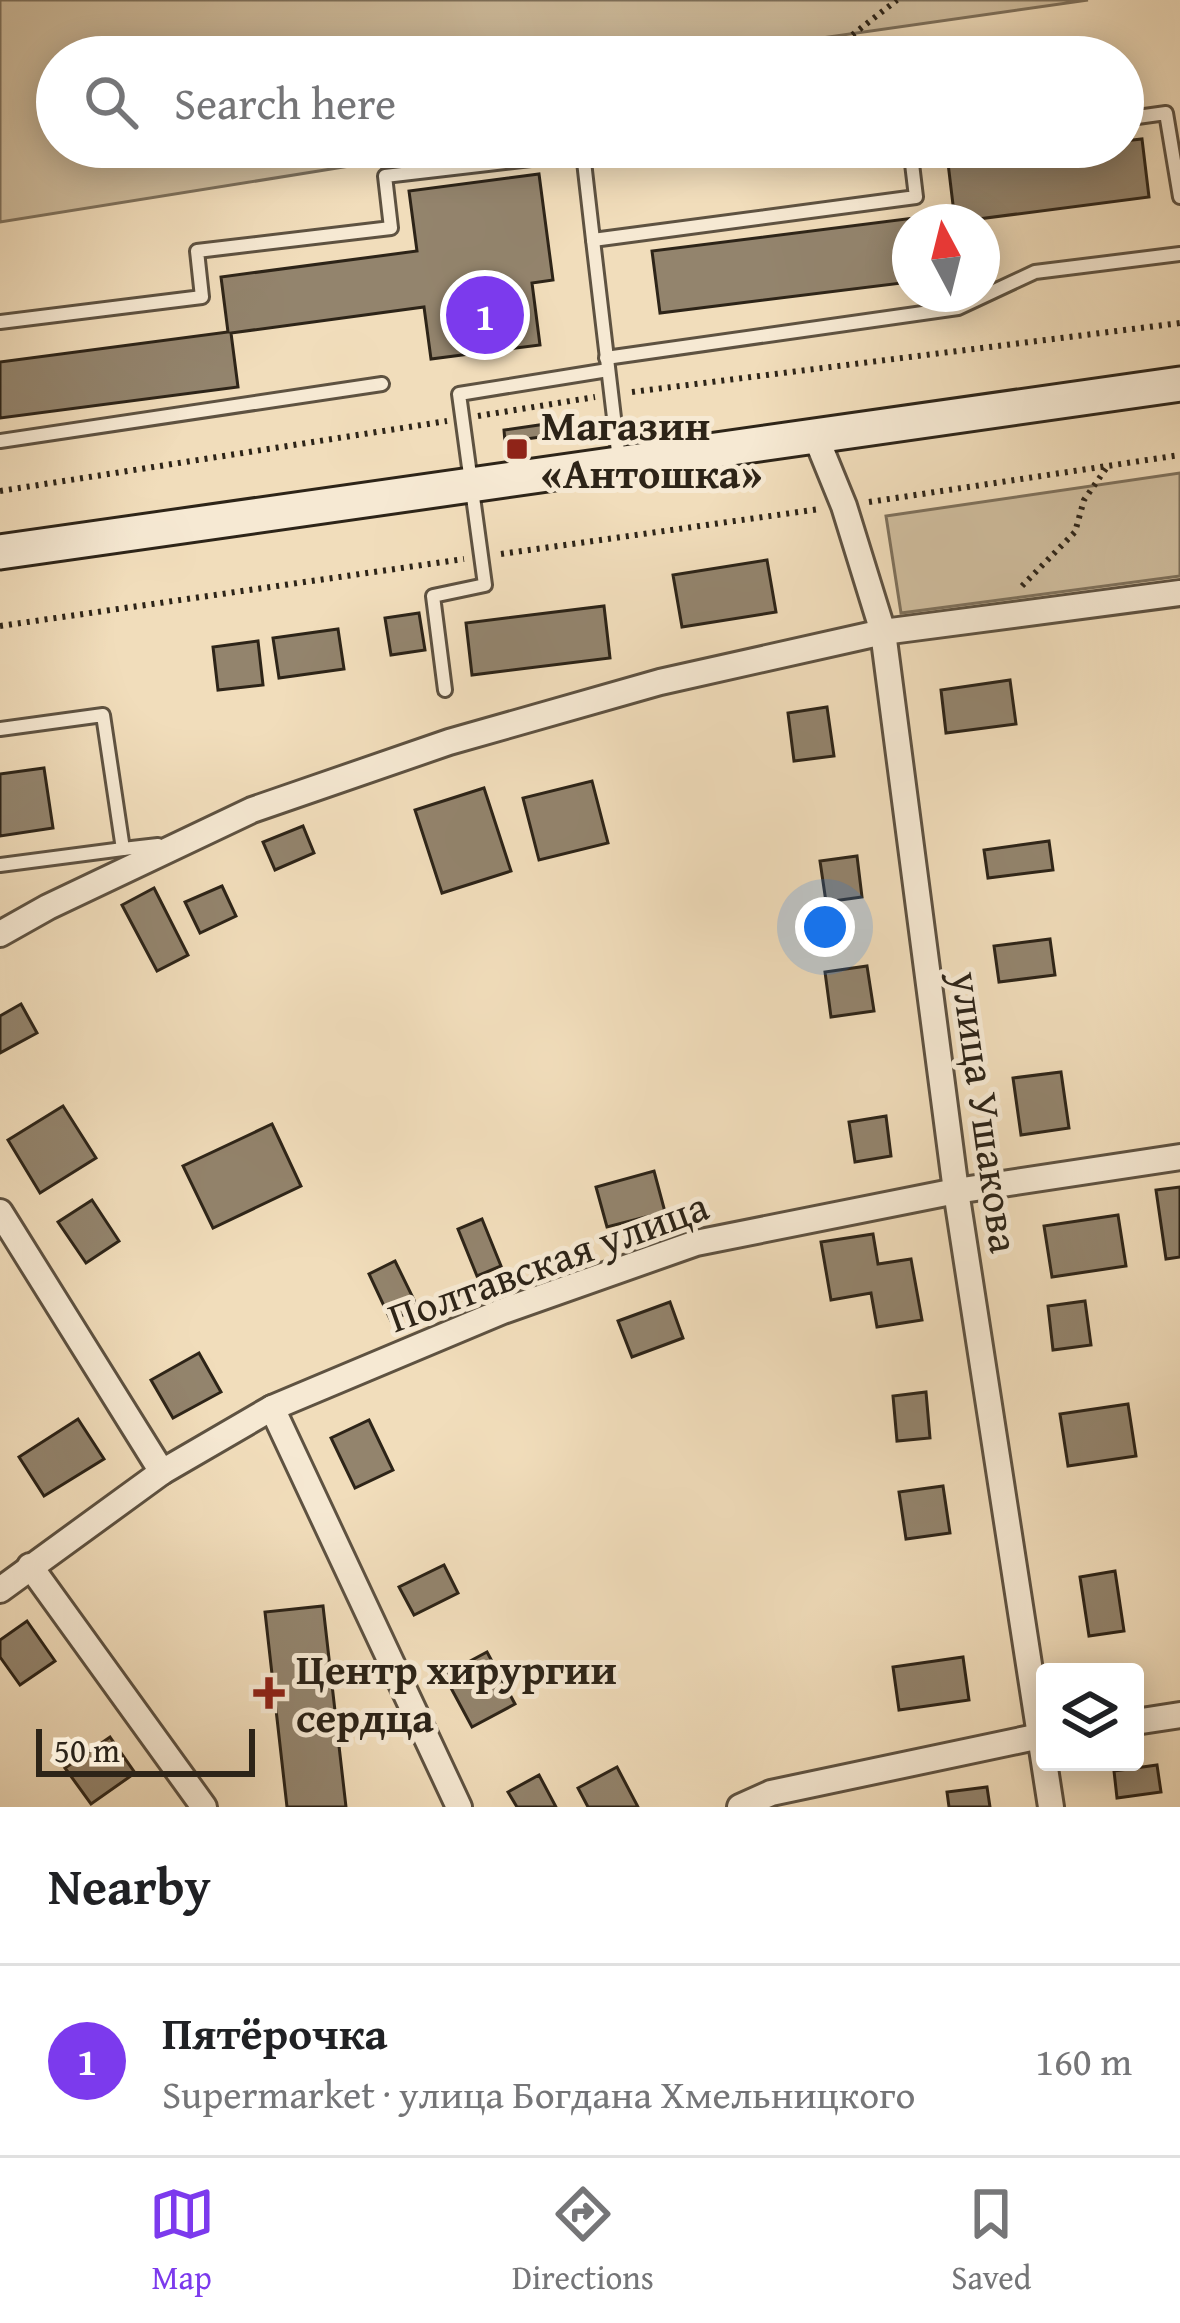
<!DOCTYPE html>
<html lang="en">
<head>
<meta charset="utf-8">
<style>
	body { margin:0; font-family:"Gentium Book Plus",serif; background:#f6f6f6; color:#202124 }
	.controls { position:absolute; right:36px; bottom:36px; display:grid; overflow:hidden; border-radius:12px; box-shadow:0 6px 30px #0003 }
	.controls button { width:108px; height:108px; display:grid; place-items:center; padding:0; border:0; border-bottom:3px solid #e0e0e0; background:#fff; color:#202124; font:60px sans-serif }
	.compass { position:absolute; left:892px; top:204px; width:108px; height:108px; border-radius:50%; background:#fff; box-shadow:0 6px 30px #0003; rotate:353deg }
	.scale { position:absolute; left:36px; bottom:30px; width:219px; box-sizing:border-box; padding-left:12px; border:6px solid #2d2418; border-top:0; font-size:33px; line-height:42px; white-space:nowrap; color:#2d2418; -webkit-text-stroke:9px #f6e9d3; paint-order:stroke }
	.you { position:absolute; left:825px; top:927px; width:42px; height:42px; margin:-30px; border:9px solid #fff; border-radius:50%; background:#1a73e8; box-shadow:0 0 0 18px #1a73e833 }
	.badge { display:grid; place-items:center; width:78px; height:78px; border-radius:50%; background:#7c3aed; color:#fff; font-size:39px; font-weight:700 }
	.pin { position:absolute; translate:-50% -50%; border:6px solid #fff; box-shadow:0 3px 12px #0006 }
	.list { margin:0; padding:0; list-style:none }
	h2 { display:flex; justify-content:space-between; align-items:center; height:156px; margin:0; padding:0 48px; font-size:51px }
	h2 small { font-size:39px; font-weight:400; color:#757577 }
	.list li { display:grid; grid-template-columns:78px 1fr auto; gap:36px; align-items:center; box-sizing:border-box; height:192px; padding:0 48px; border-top:3px solid #e0e0e0 }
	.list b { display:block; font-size:45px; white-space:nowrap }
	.list p { margin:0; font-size:39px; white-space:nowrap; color:#757577 }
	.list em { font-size:39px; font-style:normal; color:#757577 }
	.icon { flex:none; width:66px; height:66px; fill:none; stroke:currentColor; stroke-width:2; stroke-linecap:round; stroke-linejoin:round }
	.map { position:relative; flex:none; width:1180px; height:1807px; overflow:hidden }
	.search { position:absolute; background:#fff; box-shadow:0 6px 30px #0003; left:36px; right:36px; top:36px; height:132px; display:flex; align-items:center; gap:30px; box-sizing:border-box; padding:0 42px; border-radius:66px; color:#757577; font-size:45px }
	.sheet { height:348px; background:#fff }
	nav { display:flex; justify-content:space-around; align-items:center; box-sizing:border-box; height:168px; border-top:3px solid #e0e0e0; background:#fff; font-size:33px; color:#757577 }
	nav a { display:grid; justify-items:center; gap:6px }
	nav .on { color:#7c3aed }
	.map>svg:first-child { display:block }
</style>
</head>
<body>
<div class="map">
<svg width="1180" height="1807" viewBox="0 0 1180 1807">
	<rect width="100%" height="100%" fill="#f1ddbb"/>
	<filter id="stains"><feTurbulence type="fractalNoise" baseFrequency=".00167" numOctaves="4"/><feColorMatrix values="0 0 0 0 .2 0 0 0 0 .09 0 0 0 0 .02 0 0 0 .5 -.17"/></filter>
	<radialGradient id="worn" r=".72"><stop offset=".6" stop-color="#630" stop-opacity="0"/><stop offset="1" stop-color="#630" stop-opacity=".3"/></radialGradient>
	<g fill="#d0be9f" stroke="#7e715c" stroke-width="3">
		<polygon points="0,0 1088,0 688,57 57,57 57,147 378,147 369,163 0,222"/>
		<polygon points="1180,473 1180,576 901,613 886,516"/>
	</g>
	<g fill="#93846d" stroke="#2d2418" stroke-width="3">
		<polygon points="1142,139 1149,197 955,222 910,222 910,282 660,313 652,251 954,213 948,163 1076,147 1123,147 1123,141"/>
		<polygon points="539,174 553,280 532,283 540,345 431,359 424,307 231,333 238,387 0,418 0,362 228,332 221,277 417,251 409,191"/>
		<polygon points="546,424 548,436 505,442 504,430"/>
		<polygon points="767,560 776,612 682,627 673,575"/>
		<polygon points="604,606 610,658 472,675 466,623"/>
		<polygon points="419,613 425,650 391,655 385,618"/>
		<polygon points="338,629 344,669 279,678 273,638"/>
		<polygon points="258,641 263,685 218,690 213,647"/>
		<polygon points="1010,680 1016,724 946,733 941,690"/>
		<polygon points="827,707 834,756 794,761 788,713"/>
		<polygon points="44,768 53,828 0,836 0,774"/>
		<polygon points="592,781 608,843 539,860 523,798"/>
		<polygon points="484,788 511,871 442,893 415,810"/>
		<polygon points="303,826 314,853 275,870 263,842"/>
		<polygon points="1049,841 1053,870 988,878 984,850"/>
		<polygon points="857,856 862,897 826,902 820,861"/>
		<polygon points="222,886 236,916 200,933 185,902"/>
		<polygon points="154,888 188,955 157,971 122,905"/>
		<polygon points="1050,939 1055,975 999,982 994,946"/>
		<polygon points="867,966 874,1011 831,1017 825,972"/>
		<polygon points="21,1004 37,1033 0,1053 0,1016"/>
		<polygon points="1061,1072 1069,1128 1021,1135 1013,1078"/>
		<polygon points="63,1106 96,1158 40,1193 8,1140"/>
		<polygon points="886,1116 891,1156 855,1162 849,1122"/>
		<polygon points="272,1124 301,1186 213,1228 183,1166"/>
		<polygon points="654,1171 665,1212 607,1227 596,1187"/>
		<polygon points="1180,1187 1180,1257 1166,1259 1156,1190"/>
		<polygon points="92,1200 119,1241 86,1263 58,1222"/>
		<polygon points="1118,1215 1126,1266 1052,1277 1044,1226"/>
		<polygon points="482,1219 501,1266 477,1276 458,1229"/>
		<polygon points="873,1234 878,1264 911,1259 922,1320 877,1327 871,1293 831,1300 821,1242"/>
		<polygon points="395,1261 418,1308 391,1321 369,1274"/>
		<polygon points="1085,1301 1091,1345 1053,1350 1048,1306"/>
		<polygon points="670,1302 683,1338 632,1357 618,1321"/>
		<polygon points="199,1353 221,1392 173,1418 151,1380"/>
		<polygon points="926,1392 930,1438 897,1441 893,1396"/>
		<polygon points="1128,1404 1136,1456 1068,1466 1060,1414"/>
		<polygon points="78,1419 104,1459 44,1496 19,1457"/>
		<polygon points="369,1420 393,1470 355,1488 331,1438"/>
		<polygon points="943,1486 950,1533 906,1539 899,1492"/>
		<polygon points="444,1565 458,1593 414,1615 399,1587"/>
		<polygon points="1115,1571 1124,1631 1089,1636 1080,1577"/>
		<polygon points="323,1606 346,1807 287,1807 265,1612"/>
		<polygon points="27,1621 55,1661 20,1685 0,1657 0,1640"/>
		<polygon points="487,1652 515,1704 472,1727 444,1675"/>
		<polygon points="963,1657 969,1700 899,1710 893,1667"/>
		<polygon points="110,1737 135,1773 91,1804 65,1768"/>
		<polygon points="1157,1765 1161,1792 1117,1798 1114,1771"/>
		<polygon points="617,1767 638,1807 588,1807 578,1788"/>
		<polygon points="539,1775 556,1807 517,1807 508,1792"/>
		<polygon points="987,1787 990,1807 949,1807 947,1792"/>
	</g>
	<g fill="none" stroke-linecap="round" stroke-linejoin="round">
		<g stroke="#5e5241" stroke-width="18">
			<g id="service">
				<polyline points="1123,119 1166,113 1180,197"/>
				<polyline points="593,240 619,460"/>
				<polyline points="0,322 202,297 197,251 391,228 385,176 583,153 593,240 916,197 910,147"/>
				<polyline points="606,358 958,308 1035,272 1180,254"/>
				<polyline points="0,441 382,384"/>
				<polyline points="445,690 433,596 485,585 459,394 608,370"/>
				<polyline points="0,729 103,715 123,849 158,845"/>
				<polyline points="0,865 123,849"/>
			</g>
		</g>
		<g stroke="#5e5241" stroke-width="30">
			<g id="minor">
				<polyline points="815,435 844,506 883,632 956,1191 1051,1807"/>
				<polyline points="0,934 48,907 252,810 449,742 660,682 883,632 1180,593"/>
				<polyline points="0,1212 162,1472"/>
				<polyline points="272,1408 459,1807"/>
				<polyline points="30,1566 204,1807"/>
				<polyline points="0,1590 162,1472 272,1408 503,1311 696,1243 956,1191 1180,1157"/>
				<polyline points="1135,1722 1180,1715"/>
				<polyline points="740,1807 771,1793 1045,1735"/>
			</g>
		</g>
		<g stroke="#2d2418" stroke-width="39">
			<polyline id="secondary" points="0,552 1180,384"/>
		</g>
		<g stroke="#2d2418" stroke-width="6" stroke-dasharray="3 6" stroke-linecap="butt">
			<polyline points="824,57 897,0"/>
			<polyline points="632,392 1180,323"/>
			<polyline points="478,416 595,397"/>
			<polyline points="0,491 447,421"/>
			<polyline points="869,502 1180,455"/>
			<polyline points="501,554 820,509"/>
			<polyline points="1022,586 1075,532 1084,500 1107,467"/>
			<polyline points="0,626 464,559"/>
		</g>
		<use href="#service" stroke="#f6e9d3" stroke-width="12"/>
		<use href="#minor" stroke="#f6e9d3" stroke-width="24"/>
		<use href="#secondary" stroke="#f6e9d3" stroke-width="33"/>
	</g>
	<g fill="#8f2418" stroke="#f6e9d3" stroke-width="4.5">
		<rect x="505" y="437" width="24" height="24" rx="6"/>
		<path d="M263 1675h12v12h12v12h-12v12h-12v-12h-12v-12h12z"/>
	</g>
	<g text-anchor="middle" stroke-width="10" stroke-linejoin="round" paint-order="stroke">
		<g font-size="42" font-weight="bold" fill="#2d2418" stroke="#f6e9d3" text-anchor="start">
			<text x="541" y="440">Магазин<tspan x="541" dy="48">«Антошка»</tspan></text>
			<text x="296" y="1684">Центр хирургии<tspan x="296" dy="48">сердца</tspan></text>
		</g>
		<g font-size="42" fill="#2d2418" stroke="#f6e9d3">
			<text transform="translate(986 1112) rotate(82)" y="15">улица Ушакова</text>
			<text transform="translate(548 1261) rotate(-20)" y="15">Полтавская улица</text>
		</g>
	</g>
	<rect width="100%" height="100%" filter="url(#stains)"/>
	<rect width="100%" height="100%" fill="url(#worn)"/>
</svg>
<div class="controls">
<button><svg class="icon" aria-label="layers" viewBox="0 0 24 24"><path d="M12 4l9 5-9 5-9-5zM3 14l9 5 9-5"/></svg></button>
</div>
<svg class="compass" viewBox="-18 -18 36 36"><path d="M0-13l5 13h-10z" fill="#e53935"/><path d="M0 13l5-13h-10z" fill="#757577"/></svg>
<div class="scale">50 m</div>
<div class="you"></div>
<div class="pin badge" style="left:485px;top:315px">1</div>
<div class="search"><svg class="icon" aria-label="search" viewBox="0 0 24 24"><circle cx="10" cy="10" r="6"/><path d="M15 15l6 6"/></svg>Search here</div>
</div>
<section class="sheet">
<h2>Nearby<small></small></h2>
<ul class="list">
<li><span class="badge">1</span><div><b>Пятёрочка</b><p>Supermarket · улица Богдана Хмельницкого</p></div><em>160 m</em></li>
</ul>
</section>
<nav>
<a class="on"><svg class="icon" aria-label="map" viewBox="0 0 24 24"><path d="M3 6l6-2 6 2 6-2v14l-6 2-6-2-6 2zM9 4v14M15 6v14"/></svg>Map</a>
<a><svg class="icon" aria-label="directions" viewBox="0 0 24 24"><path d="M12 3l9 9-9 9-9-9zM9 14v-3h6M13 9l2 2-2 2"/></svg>Directions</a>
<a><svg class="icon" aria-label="saved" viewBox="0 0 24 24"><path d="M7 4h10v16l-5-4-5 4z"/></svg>Saved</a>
</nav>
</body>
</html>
